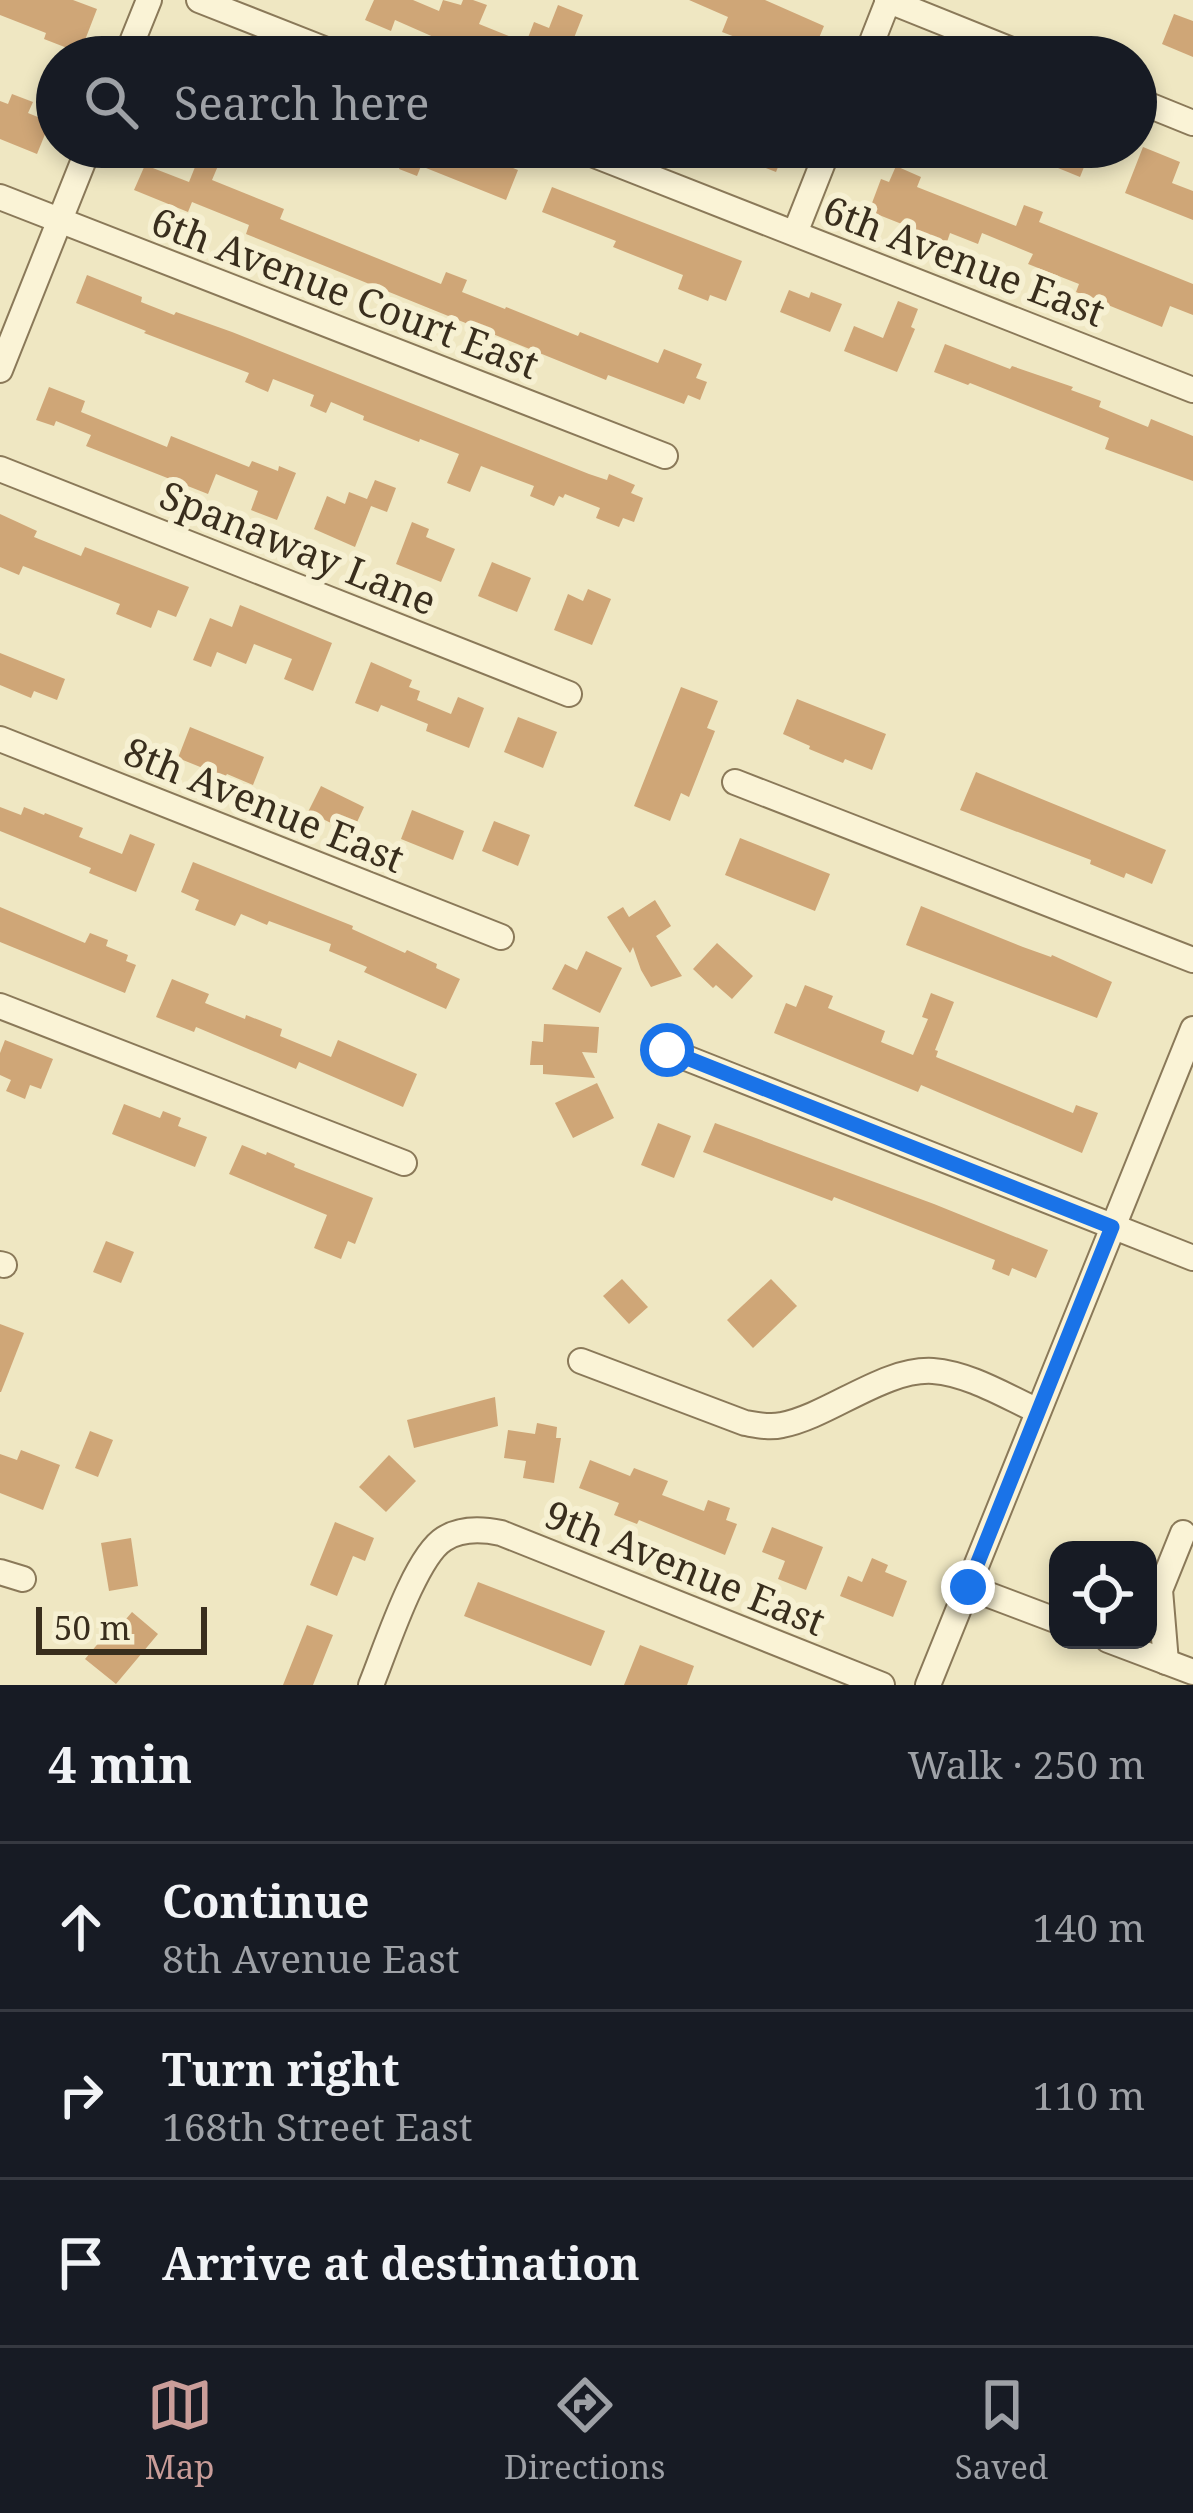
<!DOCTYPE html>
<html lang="en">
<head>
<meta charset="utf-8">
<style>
	body { margin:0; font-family:"Noto Serif",serif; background:#242831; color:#f1f3f6 }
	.controls { position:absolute; right:36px; bottom:36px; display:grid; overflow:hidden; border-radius:24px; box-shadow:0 6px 18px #0003 }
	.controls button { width:108px; height:108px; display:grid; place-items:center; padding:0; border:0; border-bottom:3px solid #363941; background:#171b24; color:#f1f3f6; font:60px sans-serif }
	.scale { position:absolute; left:36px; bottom:30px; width:171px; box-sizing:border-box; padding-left:12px; border:6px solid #392e1d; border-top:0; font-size:33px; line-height:42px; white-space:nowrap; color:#392e1d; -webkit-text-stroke:9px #f6f0d2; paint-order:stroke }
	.stop { position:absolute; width:36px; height:36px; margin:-27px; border:9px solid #1a73e8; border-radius:50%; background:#fff }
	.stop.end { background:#1a73e8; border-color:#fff; box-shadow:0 3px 12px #0008 }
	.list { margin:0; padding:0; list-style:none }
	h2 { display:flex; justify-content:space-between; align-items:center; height:156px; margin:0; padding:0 48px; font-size:51px }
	h2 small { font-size:39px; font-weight:400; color:#9ea1a6 }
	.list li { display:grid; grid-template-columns:78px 1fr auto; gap:36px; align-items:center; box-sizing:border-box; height:168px; padding:0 48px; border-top:3px solid #363941 }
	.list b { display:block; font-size:45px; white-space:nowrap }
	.list p { margin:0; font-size:39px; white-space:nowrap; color:#9ea1a6 }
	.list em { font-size:39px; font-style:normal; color:#9ea1a6 }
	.icon { flex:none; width:66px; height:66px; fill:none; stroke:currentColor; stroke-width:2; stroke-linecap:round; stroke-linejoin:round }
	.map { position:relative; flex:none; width:1193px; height:1685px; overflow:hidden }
	.search { position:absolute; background:#171b24; box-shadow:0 6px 18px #0003; left:36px; right:36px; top:36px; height:132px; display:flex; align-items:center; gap:30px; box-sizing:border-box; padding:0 42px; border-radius:66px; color:#9ea1a6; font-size:45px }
	.sheet { height:660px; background:#171b24 }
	nav { display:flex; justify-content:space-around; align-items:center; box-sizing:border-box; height:168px; border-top:3px solid #363941; background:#171b24; font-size:33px; color:#9ea1a6 }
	nav a { display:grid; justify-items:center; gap:6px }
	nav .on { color:#ca9d99 }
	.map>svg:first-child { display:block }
</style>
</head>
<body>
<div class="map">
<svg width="1193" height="1685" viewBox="0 0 1193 1685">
	<rect width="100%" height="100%" fill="#efe7c2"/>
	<g fill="#cfa677">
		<polygon points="0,0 73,0 97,9 80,53 44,39 46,33 0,15"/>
		<polygon points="374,0 413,0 439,11 443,0 461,5 463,0 473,0 487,5 479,24 526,43 534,22 549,28 558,5 583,15 572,43 605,57 479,57 395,20 391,31 365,20"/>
		<polygon points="689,0 765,0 824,26 811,57 788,57 722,32 728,17"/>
		<polygon points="1174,14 1193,21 1193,57 1162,44"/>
		<polygon points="12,94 33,102 28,113 50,122 37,154 0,139 0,101 8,104"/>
		<polygon points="203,147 226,147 212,180 284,209 280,219 441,284 446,272 467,280 462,292 505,309 506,307 578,336 580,332 658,363 664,349 702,364 696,378 707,382 700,400 688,395 684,404 608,375 606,380 246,234 249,225 192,202 188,212 134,190 145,165 189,182"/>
		<polygon points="375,147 460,147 518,170 506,200 421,166 417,176 399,169 403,159"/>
		<polygon points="716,147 786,147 776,172 758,165 757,167 709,148"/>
		<polygon points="1007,147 1092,147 1080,177"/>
		<polygon points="1143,147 1180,162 1172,183 1193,191 1193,220 1125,193"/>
		<polygon points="896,166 921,177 917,187 1016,226 1024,205 1043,212 1039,222 1193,284 1193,315 1170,306 1162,327 1076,292 1079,284 1028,264 1033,254 982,233 978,244 950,233 947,242 869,211 881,179 889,182"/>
		<polygon points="552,187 742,261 726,301 710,295 708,301 678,289 683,275 613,247 616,241 542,212"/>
		<polygon points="87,275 142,297 141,302 174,315 176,312 232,332 589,474 607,480 609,474 635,485 631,493 643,498 634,522 623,518 619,527 596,518 600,508 565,494 563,498 559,496 554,506 530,496 534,486 481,466 470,492 447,483 459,454 420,439 419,442 363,420 364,416 331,402 326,413 310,406 314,395 273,379 268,392 245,382 249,373 144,333 146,331 76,303"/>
		<polygon points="789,290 809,298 811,292 842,304 830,332 780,312"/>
		<polygon points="898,301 918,309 911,327 915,329 897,372 844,351 854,326 883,338"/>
		<polygon points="945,344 1010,369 1012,366 1073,387 1071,390 1101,401 1099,407 1148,427 1151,419 1193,436 1193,481 1105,449 1109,438 970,383 968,385 934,372"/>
		<polygon points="49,387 85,401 81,412 167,447 171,436 249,467 252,461 278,471 279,466 296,473 277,520 251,510 258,491 216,474 208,494 86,446 91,435 56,421 54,426 36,420"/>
		<polygon points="375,480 396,488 387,512 371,506 355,547 314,529 327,496 345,504 349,492 367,499"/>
		<polygon points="0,514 37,531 34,537 81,556 85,547 189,587 176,617 158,610 151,628 116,614 120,604 23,566 19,575 0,567"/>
		<polygon points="412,522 429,529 426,537 455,549 441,582 396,564"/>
		<polygon points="492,562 531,578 517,612 478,596"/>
		<polygon points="588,589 611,599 592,645 554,630 568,594 583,601"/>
		<polygon points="240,605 332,643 313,691 284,679 292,659 254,644 246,664 217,652 211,667 193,660 210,618 232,627"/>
		<polygon points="0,653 65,679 57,700 34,691 31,698 0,685"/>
		<polygon points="371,662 412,680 409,687 420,691 417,700 451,714 458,697 484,708 469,748 426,731 428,724 381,705 378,712 355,703"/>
		<polygon points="681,687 718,701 707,728 715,731 689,797 681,793 670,821 634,806"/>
		<polygon points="797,699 886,734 872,770 845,759 843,763 809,749 810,746 783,734"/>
		<polygon points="518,717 557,732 543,768 504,752"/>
		<polygon points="190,727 264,757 253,785 227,774 225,777 178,758"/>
		<polygon points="976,772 1166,850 1152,884 1126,873 1124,878 1090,864 1091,860 960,810"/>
		<polygon points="321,786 364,807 352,833 308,812"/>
		<polygon points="0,807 21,815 24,807 44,815 45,813 83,828 79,837 122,854 130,834 155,844 136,892 89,873 91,868 0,831"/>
		<polygon points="412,810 464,831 453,860 401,839"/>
		<polygon points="494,821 530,835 518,866 482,851"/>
		<polygon points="740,838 830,874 815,911 725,875"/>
		<polygon points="193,862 353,926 352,929 405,953 407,950 437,964 436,968 460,979 446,1009 364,972 367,967 329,951 331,944 269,921 267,925 241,914 235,926 195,910 199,900 181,892"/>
		<polygon points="655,900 671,926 656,936 682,976 651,987 641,970 633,947 630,953 607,917 623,907 629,917"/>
		<polygon points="921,906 1023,947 1051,957 1052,955 1112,982 1097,1018 906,945"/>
		<polygon points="0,907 85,943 90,933 108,940 106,946 128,955 126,961 136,965 125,993 0,942"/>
		<polygon points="717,943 753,976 732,999 716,985 713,988 693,969"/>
		<polygon points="586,951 622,968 600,1013 552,989 565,964 577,970"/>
		<polygon points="172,979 209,994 205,1003 245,1019 246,1015 282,1029 280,1036 331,1057 338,1040 417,1074 403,1107 299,1062 296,1069 196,1027 194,1032 156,1017"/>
		<polygon points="805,985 833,996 828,1008 885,1031 881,1042 913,1055 928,1019 922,1017 931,993 954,1002 935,1050 938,1051 936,1057 1073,1113 1076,1105 1098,1113 1082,1153 921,1085 918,1092 774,1033 786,1003 796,1007"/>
		<polygon points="544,1024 599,1027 597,1053 582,1052 595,1078 543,1074 543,1065 530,1065 532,1041 543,1042"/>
		<polygon points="5,1040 53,1059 41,1089 30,1085 25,1099 6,1091 11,1080 0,1075 0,1053"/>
		<polygon points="597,1083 614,1118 573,1138 555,1103"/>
		<polygon points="124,1104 160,1118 163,1111 181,1118 178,1126 207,1137 195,1167 112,1134"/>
		<polygon points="658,1123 691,1136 674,1178 641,1165"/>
		<polygon points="715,1123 934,1204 1048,1250 1036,1278 1012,1268 1009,1276 992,1269 995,1260 834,1197 832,1201 703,1152"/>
		<polygon points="242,1145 266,1155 267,1152 295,1164 294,1167 373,1198 355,1244 348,1241 341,1259 314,1248 327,1215 229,1174"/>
		<polygon points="106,1241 134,1252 121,1283 93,1272"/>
		<polygon points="622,1279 648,1307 629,1324 603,1296"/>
		<polygon points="771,1279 797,1306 753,1348 727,1320"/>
		<polygon points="0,1324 24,1333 1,1392 0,1392"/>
		<polygon points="495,1397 498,1426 414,1448 407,1420"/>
		<polygon points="537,1423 557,1427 556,1438 561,1438 554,1483 523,1478 526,1461 504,1458 508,1430 535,1434"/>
		<polygon points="90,1431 113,1440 98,1477 75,1468"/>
		<polygon points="21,1450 60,1465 43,1510 0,1493 0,1454 17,1460"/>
		<polygon points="389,1455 416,1481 386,1512 359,1487"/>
		<polygon points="590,1460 630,1476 634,1468 668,1481 662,1495 704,1511 708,1500 730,1508 726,1520 737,1524 725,1555 639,1520 637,1524 614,1515 619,1503 579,1488"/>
		<polygon points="335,1522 374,1538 365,1561 353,1556 337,1596 310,1585"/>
		<polygon points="772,1527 823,1547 806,1590 778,1579 785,1561 762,1552"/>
		<polygon points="131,1538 138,1586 109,1591 101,1543"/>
		<polygon points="872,1558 888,1565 885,1572 907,1581 893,1617 840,1596 848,1576 862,1582"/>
		<polygon points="478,1582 605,1631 591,1666 464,1616"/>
		<polygon points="132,1612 158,1634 116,1684 85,1659 101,1640 103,1641 112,1630 115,1632"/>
		<polygon points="307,1625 333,1635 313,1685 283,1685"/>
		<polygon points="640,1645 694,1666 687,1685 624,1685"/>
	</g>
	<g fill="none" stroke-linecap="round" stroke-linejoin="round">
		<g stroke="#8a7959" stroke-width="28">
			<g id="minor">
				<polyline points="199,0 344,57"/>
				<polyline points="887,0 1029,57"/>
				<polyline points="126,57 149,0"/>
				<polyline points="866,57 888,1"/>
				<polyline points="1136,100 1193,123"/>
				<polyline points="574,147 1193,390"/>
				<polyline points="0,197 665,456"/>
				<polyline points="795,233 829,147"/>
				<polyline points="0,370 89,147"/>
				<polyline points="0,469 569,694"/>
				<polyline points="0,739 501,937"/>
				<polyline points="735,782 1193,960"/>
				<polyline points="0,1006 404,1163"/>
				<polyline points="666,1050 1193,1258"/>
				<polyline points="0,1264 4,1265"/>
				<path d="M581,1361L745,1423C757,1425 769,1428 782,1425C829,1416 884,1368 933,1371C970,1374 1005,1396 1038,1411"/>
				<polyline points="0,1572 23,1579"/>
				<polyline points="968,1587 1058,1621"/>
				<polyline points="1108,1640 1193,1672"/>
				<polyline points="1166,1662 1160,1590 1183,1533"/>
				<path d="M371,1685C385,1651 415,1557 444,1539C461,1528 482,1529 501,1533L882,1685"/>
				<polyline points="928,1685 1193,1029"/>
			</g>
		</g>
		<use href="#minor" stroke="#faf3d6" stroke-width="24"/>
	</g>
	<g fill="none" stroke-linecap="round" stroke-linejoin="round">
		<polyline stroke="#1a73e8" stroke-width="15" points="667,1050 1112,1227 968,1587"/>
	</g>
	<g text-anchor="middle" stroke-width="12" stroke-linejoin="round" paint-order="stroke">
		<g font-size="39" fill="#392e1d" stroke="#f6f0d2">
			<text transform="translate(964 261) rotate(21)" y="14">6th Avenue East</text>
			<text transform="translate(345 293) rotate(21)" y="14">6th Avenue Court East</text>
			<text transform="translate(298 548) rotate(22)" y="14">Spanaway Lane</text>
			<text transform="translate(264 805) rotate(22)" y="14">8th Avenue East</text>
			<text transform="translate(685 1568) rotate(22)" y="14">9th Avenue East</text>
		</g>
	</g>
</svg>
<div class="controls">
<button><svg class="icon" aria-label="locate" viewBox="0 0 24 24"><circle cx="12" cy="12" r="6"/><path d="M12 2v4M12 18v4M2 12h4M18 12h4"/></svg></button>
</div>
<div class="scale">50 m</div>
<div class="stop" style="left:667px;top:1050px"></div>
<div class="stop end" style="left:968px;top:1587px"></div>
<div class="search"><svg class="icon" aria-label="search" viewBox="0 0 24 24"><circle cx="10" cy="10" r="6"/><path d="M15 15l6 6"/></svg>Search here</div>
</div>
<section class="sheet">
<h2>4 min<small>Walk · 250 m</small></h2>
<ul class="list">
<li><svg class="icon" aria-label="ahead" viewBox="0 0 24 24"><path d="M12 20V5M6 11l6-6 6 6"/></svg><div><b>Continue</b><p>8th Avenue East</p></div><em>140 m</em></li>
<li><svg class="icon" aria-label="right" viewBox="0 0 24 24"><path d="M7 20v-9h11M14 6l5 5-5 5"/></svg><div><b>Turn right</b><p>168th Street East</p></div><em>110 m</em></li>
<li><svg class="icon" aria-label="arrive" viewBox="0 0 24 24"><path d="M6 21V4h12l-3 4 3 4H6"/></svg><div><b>Arrive at destination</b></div></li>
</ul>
</section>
<nav>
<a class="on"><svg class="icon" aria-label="map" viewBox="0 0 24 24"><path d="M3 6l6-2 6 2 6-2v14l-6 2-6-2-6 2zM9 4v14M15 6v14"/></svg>Map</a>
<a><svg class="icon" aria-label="directions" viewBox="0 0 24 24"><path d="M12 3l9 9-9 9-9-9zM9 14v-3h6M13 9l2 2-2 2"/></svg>Directions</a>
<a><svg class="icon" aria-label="saved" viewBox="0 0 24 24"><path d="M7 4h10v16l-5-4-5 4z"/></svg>Saved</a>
</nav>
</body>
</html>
